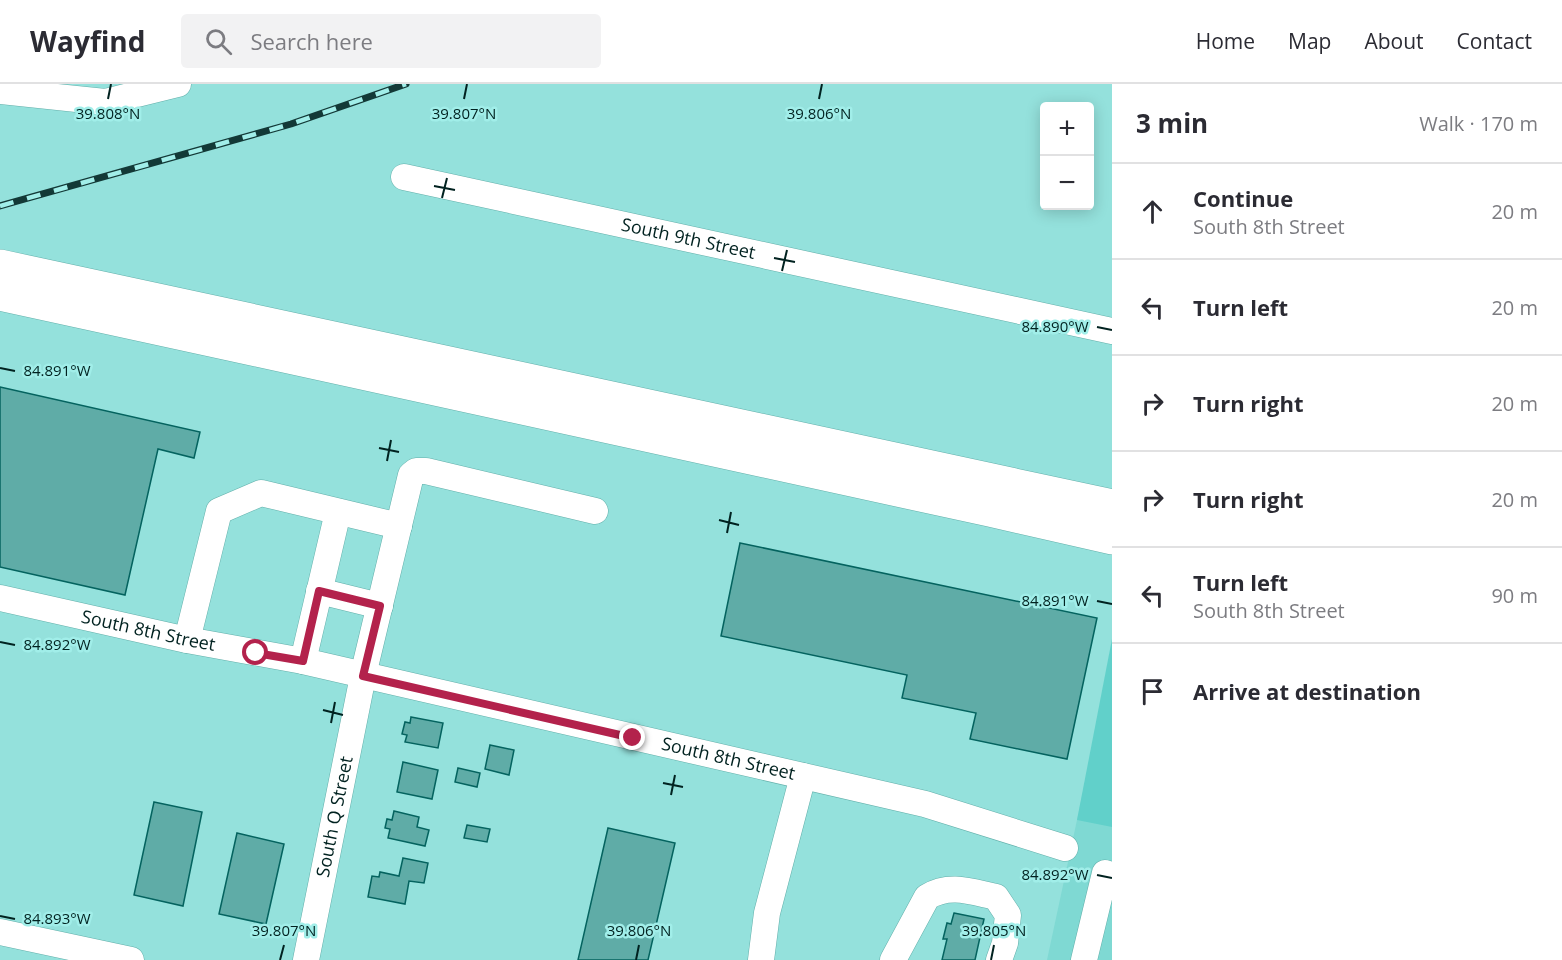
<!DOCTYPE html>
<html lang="en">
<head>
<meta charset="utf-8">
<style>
	body { margin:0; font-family:"Open Sans",sans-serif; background:#f2f2f3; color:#2b2b33 }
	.controls { position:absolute; right:18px; top:18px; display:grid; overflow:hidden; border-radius:6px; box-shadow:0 3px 15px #0003 }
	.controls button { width:54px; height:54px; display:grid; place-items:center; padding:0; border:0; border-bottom:2px solid #e1e1e2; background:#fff; color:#2b2b33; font:30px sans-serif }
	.stop { position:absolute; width:18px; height:18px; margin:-14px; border:4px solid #b3224c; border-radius:50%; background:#fff }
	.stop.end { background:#b3224c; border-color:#fff; box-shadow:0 2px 6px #0008 }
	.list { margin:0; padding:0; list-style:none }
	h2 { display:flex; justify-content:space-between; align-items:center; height:78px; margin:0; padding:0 24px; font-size:26px }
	h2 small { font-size:20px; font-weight:400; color:#7c7c81 }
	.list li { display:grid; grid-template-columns:39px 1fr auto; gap:18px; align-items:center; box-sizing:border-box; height:96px; padding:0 24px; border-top:2px solid #e1e1e2 }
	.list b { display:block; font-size:22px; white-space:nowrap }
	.list p { margin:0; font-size:20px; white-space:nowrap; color:#7c7c81 }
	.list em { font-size:20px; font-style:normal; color:#7c7c81 }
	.icon { flex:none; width:33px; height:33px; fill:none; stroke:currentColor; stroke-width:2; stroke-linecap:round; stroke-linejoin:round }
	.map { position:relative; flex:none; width:1112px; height:876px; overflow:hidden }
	header { display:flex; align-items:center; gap:36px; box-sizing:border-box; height:84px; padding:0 30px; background:#fff; border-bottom:2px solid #e1e1e2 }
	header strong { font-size:28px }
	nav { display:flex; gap:33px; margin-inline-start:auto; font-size:21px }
	.search { width:420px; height:54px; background:#f2f2f3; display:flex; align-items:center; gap:15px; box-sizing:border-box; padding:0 21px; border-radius:6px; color:#7c7c81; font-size:22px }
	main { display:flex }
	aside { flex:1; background:#fff }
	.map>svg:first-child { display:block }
</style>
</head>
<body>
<header>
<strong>Wayfind</strong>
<div class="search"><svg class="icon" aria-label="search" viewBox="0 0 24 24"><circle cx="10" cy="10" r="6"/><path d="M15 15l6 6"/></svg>Search here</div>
<nav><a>Home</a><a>Map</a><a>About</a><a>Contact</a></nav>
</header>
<main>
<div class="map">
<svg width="1112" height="876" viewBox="0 0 1112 876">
	<rect width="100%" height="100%" fill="#94e1dc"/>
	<polygon fill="#7fd9d3" points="1112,569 1112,876 1047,876 1077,736"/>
	<polygon fill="#61d0ca" points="1112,555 1112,743 1077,736"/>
	<g fill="#5faca7" stroke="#04635f" stroke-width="1.5">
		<polygon points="0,303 200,348 194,374 158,365 125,511 0,483"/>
		<polygon points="740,459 1097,534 1067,675 970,655 976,629 902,614 907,591 721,552"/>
		<polygon points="411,633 443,639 438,664 405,658 407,651 402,650 405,638 410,639"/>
		<polygon points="490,661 514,666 509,691 485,685"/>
		<polygon points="403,678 438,686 432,715 397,708"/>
		<polygon points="458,684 480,689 477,703 455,698"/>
		<polygon points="154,718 202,728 183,822 134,811"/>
		<polygon points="394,727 419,733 417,743 429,746 425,762 388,754 390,745 385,744 387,735 392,736"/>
		<polygon points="467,741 490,745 487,758 464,754"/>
		<polygon points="608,744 675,759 648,876 578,876"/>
		<polygon points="237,749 284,760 266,840 219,830"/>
		<polygon points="403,774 428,779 424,799 409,797 405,820 368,813 372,792 379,793 380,788 399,792"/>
		<polygon points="954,829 984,835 975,876 942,876 947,855 943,855 947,839 951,840"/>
	</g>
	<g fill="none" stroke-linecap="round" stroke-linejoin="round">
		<g stroke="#62afaa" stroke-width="27">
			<g id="minor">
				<polyline points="0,7 105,18 178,0"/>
				<path id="s1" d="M404,93L1112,247"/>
				<polyline points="319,507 380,522"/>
				<path id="s2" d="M0,514L187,556L303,577L925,720L1065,764"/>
				<polyline points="187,556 219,427 261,409 399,442"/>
				<polyline points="303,577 338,428"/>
				<polyline points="0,848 131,876"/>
				<path id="s3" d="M306,876L364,587L411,391L416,387H426L595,427"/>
				<polyline points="761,876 767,829 803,692"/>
				<path d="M893,876L927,813C950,799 972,808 996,813L1008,831L1005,859L999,876"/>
				<polyline points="1084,876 1105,789 1112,791"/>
			</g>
		</g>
		<g stroke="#62afaa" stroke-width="34">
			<g id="highway">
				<polyline points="0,182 1112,422"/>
				<polyline points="0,210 989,426 1112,454"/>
			</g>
		</g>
		<use href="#minor" stroke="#fff" stroke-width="26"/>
		<use href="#highway" stroke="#fff" stroke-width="33"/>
		<g stroke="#133937" stroke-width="7">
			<polyline id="rail" points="0,122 291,40 406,0"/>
		</g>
		<use href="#rail" stroke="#a1eee9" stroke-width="4.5" stroke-dasharray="14" stroke-linecap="butt"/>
	</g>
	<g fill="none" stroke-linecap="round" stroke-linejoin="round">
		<polyline stroke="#b3224c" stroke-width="8" points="256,569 303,577 319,507 380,522 363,592 633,654"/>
	</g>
	<path fill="none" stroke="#012220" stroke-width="2" d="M108,15L111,0M464,15L467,0M819,15L822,0M434,102L455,106M442,114L447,94M774,174L795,178M782,187L787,166M1097,243L1112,246M0,284L15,287M379,364L399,368M387,377L391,356M719,436L739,441M727,449L731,428M1097,517L1112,520M0,558L15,561M323,626L343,631M331,639L335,618M663,699L683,703M671,711L675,691M1097,791L1112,794M0,832L15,835M280,876L284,861M636,876L639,861M991,876L994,861"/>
	<g text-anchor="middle" stroke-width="5" stroke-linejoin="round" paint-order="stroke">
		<g font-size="18" fill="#012220" stroke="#a1eee9">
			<text dy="6" stroke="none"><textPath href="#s1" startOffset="291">South 9th Street</textPath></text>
			<text dy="6" stroke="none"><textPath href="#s2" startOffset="152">South 8th Street</textPath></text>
			<text dy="6" stroke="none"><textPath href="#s2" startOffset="746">South 8th Street</textPath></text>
			<text dy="6" stroke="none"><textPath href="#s3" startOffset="146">South Q Street</textPath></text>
		</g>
	</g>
	<g font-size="15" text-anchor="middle" fill="#012220" stroke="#a1eee9" stroke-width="5" stroke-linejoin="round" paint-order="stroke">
		<text x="108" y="35">39.808°N</text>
		<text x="464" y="35">39.807°N</text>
		<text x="819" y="35">39.806°N</text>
		<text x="1055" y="248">84.890°W</text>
		<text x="57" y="292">84.891°W</text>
		<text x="1055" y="522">84.891°W</text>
		<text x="57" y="566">84.892°W</text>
		<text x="1055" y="796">84.892°W</text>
		<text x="57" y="840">84.893°W</text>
		<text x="284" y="852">39.807°N</text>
		<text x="639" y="852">39.806°N</text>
		<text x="994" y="852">39.805°N</text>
	</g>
</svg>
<div class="controls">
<button>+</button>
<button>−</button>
</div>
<div class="stop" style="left:256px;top:569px"></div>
<div class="stop end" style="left:633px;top:654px"></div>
</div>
<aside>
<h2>3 min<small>Walk · 170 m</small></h2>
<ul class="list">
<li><svg class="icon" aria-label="ahead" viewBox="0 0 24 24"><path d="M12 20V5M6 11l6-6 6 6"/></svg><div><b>Continue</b><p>South 8th Street</p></div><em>20 m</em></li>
<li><svg class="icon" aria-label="left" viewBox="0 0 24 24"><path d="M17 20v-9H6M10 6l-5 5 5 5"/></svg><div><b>Turn left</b></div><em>20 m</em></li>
<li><svg class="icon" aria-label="right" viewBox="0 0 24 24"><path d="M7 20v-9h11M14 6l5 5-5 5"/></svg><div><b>Turn right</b></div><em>20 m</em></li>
<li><svg class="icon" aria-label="right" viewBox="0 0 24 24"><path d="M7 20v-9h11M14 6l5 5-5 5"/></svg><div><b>Turn right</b></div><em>20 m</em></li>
<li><svg class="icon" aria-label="left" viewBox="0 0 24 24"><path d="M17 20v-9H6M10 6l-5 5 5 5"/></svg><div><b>Turn left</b><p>South 8th Street</p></div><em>90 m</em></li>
<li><svg class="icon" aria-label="arrive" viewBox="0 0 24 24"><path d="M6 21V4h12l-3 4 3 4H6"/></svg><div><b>Arrive at destination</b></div></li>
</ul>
</aside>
</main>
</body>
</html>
